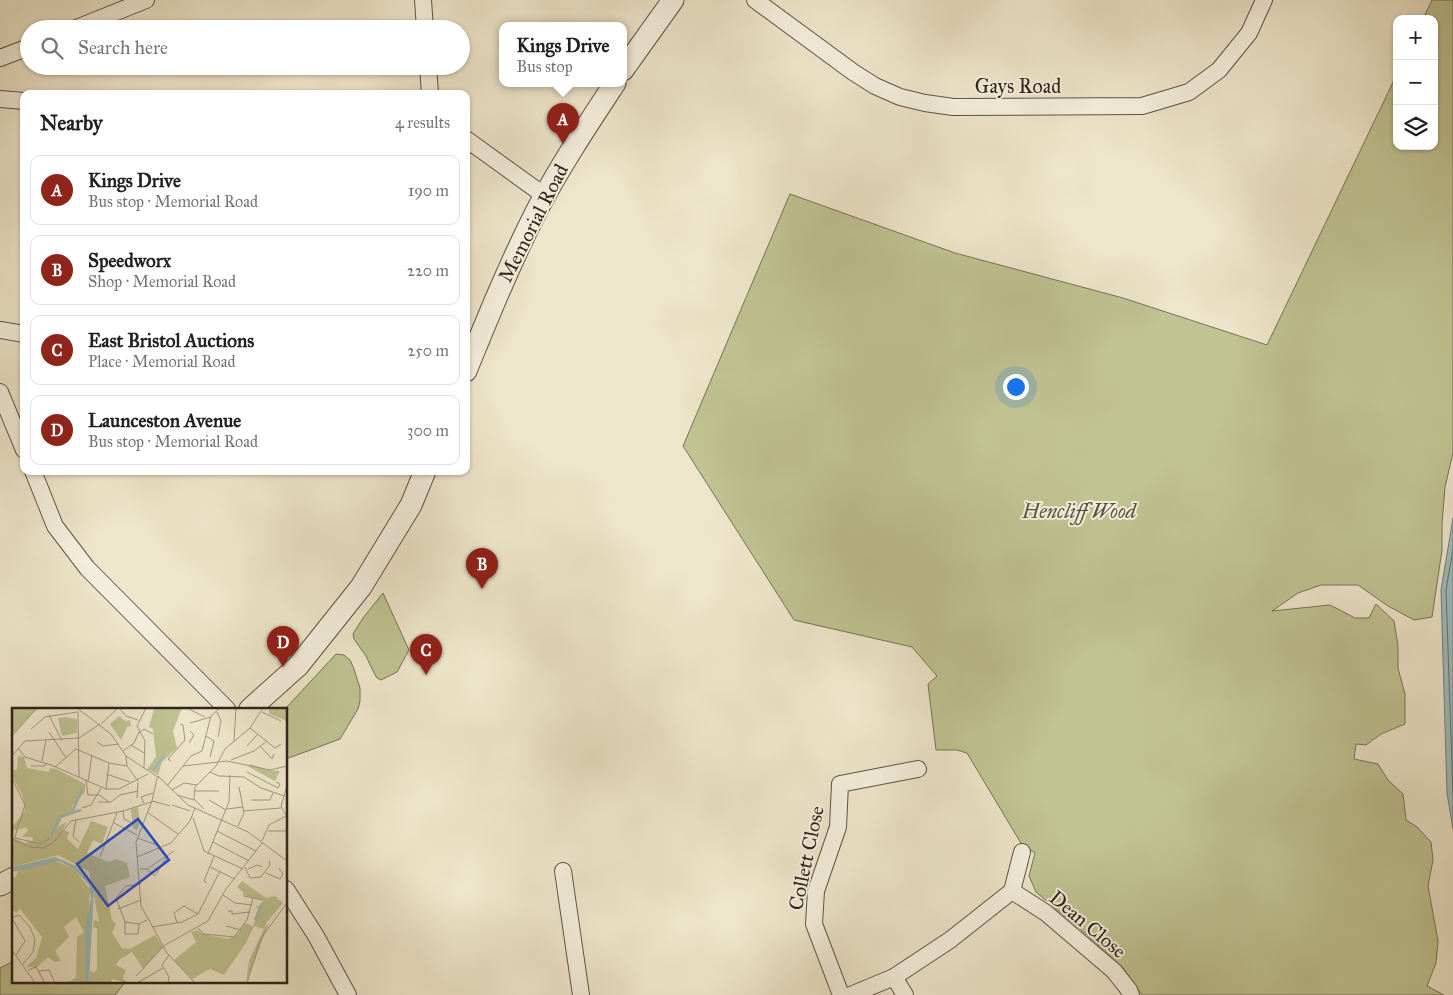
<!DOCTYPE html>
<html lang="en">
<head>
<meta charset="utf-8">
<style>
	body { margin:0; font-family:"IM FELL Great Primer",serif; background:#f6f6f6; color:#202124 }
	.controls { position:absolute; right:15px; top:15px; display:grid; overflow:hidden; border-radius:10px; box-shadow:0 1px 4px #0004 }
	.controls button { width:45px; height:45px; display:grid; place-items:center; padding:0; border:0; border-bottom:1px solid #e0e0e0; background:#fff; color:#202124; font:25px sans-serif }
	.you { position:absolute; left:1015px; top:386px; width:18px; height:18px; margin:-12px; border:4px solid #fff; border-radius:50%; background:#1a73e8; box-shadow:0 0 0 8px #1a73e833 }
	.badge { display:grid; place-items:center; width:32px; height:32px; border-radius:50%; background:#8f2418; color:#fff; font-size:16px; font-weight:700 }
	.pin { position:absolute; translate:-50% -41px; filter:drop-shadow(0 1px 2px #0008) }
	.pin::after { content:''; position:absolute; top:26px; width:18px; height:15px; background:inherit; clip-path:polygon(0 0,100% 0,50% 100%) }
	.popup { position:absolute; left:499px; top:22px; width:128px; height:65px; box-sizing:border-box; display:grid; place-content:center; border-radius:10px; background:#fff; filter:drop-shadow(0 1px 4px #0005); font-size:16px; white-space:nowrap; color:#757577 }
	.popup b { font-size:19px; color:#202124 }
	.popup::after { content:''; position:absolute; left:50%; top:100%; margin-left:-10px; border:10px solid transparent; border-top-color:#fff }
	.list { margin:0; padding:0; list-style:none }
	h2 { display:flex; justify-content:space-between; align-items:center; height:65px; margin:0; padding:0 20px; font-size:21px }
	h2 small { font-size:16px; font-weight:400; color:#757577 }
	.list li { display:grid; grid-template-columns:32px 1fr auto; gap:15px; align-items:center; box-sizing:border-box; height:70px; margin:0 10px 10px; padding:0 10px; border:1px solid #e0e0e0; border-radius:10px }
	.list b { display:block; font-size:19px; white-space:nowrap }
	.list p { margin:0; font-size:16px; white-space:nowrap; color:#757577 }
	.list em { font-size:16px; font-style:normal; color:#757577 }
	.icon { flex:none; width:28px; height:28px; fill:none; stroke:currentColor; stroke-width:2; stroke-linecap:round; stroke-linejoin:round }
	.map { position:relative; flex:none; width:1453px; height:995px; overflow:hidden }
	.search { position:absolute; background:#fff; box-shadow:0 1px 4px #0004; left:20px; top:20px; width:450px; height:55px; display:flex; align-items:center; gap:12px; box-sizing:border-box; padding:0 18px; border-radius:28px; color:#757577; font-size:19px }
	.panel { position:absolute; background:#fff; box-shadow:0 1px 4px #0004; left:20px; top:90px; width:450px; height:385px; border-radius:10px }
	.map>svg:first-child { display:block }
</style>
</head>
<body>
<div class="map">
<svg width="1453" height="995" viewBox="0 0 1453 995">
	<rect width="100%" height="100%" fill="#eee6cb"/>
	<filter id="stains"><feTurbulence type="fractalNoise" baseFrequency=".004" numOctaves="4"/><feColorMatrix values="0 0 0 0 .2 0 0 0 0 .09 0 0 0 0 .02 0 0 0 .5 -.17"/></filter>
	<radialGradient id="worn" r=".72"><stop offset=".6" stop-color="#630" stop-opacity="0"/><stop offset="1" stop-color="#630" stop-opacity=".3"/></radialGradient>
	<g fill="#c0c392" stroke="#777256">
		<polygon points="1432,0 1453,0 1453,453 1445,487 1442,524 1442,550 1432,617 1414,620 1388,606 1358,585 1321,585 1298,593 1272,611 1330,605 1355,618 1369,618 1376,604 1394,621 1398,646 1398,668 1405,694 1405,724 1381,734 1366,745 1356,744 1354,759 1378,764 1388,780 1403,794 1406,820 1417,827 1431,842 1433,860 1428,886 1438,941 1436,963 1427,986 1444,995 1142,995 1123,968 1086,934 1036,892 1029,876 1035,853 1022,845 967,753 957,750 936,750 928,684 937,676 912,647 794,620 683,446 790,194 955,253 1123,298 1267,345 1397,74 1397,146 1434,146 1434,19 1423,19"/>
		<polygon points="383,593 409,650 397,672 381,680 377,678 374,673 366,656 354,639 353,634 363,618"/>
		<polygon points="336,654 344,655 350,660 354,669 360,688 360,701 358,709 340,739 286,759 286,709 285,709"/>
		<polygon points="14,961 14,981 126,981 115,995 0,995 0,968"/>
	</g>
	<polygon fill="#9cbdc0" stroke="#707f7e" points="1453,518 1453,829 1447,793 1441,590"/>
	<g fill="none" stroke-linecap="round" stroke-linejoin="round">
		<polyline stroke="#65706e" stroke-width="1" points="1453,549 1446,590 1453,796"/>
		<g stroke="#5e5347" stroke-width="18">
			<g id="minor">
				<polyline points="423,0 425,29"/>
				<polyline points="755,0 853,72 875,86 900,97 925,103 953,107 1142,106 1189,92 1219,70 1249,33 1264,0"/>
				<polyline points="74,29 146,0"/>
				<polyline points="0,58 29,47"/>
				<polyline points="428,66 430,94"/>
				<polyline points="0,99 24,101"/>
				<polyline points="466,139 545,196"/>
				<polyline points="0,330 24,334"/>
				<polyline points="0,392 24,450"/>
				<polyline points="33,471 55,526 87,568 227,709"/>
				<polyline points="563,871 581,995"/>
				<polyline points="286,889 316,936 348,995"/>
				<polyline points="1012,891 1046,913 1114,971 1129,990 1131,995"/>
				<polyline points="894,977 905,995"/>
				<polyline points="841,995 814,924 816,891 838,827 840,784 918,769"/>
				<polyline points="851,995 894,977 950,940 1012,891 1022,852"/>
			</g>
		</g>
		<g stroke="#5e5347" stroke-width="23">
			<g id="tertiary">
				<polyline points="623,70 673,0"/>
				<path d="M466,371C488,317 510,263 537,210C560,166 588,124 615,83"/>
				<polyline points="250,709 298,666 361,587 411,505 425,471"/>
				<polyline points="0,885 14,878"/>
			</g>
		</g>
		<use href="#minor" stroke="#f4efdd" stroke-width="16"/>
		<use href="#tertiary" stroke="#f4efdd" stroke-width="21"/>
	</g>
	<g text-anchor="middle" stroke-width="4" stroke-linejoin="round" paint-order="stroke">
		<g font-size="20" fill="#2e221b" stroke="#f4efdd">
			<text x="1018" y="93">Gays Road</text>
			<text transform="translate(533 223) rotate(-63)" y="7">Memorial Road</text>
			<text transform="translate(806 858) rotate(-78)" y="7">Collett Close</text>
			<text transform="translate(1088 924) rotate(40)" y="7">Dean Close</text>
		</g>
		<g font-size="20" font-style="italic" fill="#5a523f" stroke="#f4efdd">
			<text x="1079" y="518">Hencliff Wood</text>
		</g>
	</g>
	<g transform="translate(12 708)">
		<rect width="275" height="275" fill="#eee6cb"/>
		<path d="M0,0H25L0,27ZM170,0L161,23L165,40L150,54L146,67L135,61L144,49L141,21L137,19L142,1ZM257,0H275V13L257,6ZM107,8L113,13L118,12L119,18L115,19L109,32L98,16ZM54,9L65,11V25L51,28L49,25L46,10ZM6,48L12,49L15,60L37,64L38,60L44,61L73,76V84L60,98L61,102L68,103L50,109L46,119L54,114L51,122L57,124L55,131L66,141L79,113L96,119L90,136L81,132L75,145L97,154L104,151L115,155L118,169L93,178L100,212L104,216L100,225L110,240L118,241L143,227L151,239L131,261L120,244L107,252L104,257L114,262L111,270L115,275L100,271L99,275H77L78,262L82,265L85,261V220L81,219L82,212L87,214L77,163L46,147L0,159V134L3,131L13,135L21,133L20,129H10L16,122L13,119L7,122L9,114L5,124L2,121L0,127V119L13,103L11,89L0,67V62H5ZM238,56L256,62L268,63L263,73L237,59ZM126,99L128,115L125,122L121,120L119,101ZM41,152L62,161L78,181L73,275L57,274L64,270L65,229L72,224L64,209L52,219L57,229L43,243L49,253L43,254L36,249L25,259H14L24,250L30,229L9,202L7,200L5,205L0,201V170L4,169L6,162ZM230,173L254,190L263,188L271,195L255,214L252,221L275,194L257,215L234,275L237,253L252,221L242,218L234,235L212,267L198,261L180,271L162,252L184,234L179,224L186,222L191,226L216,231L226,226L233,215L241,218L247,202L244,198H249L251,192L230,187L232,185L225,179Z" fill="#c0c392"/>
		<path d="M43,149L64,158L82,180L77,275H73L74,215L79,190L77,177L62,161L47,153L0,164L1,159Z" fill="#9cbdc0"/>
		<path fill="none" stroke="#9cbdc0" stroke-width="2.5" d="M141,62L152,48M61,102L70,82M39,129L48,109L69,102M243,212L250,195"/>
		<path fill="none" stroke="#a19885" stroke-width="1" d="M65,0L99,26L114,48L147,70M107,0L114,8L126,12M177,1L193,9M66,3L67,69M205,4L209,13L206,29M250,4L269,13M37,7L50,33M178,15L199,9M89,16L106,0M238,20L263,40L269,36M19,21L33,9L65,4M37,24L54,50M127,25L132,21L141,26M0,28L25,0M194,28L202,33L198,49M85,34L91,38L107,36M222,34L224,0M177,35L182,27L178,23M119,37L132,45M235,38L246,26M248,38L260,51L262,46M7,41L13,49L39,57L94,81H107L136,66M111,43L122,35L127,24M0,48L13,33L67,30L88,16M114,48L115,58L126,73M219,52L242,43L255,33M30,53L34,32M159,53L156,51L173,32L171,17L168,16M19,58H33L34,55M171,58L179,48L190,43L199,8L208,0M43,59L64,41L97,55L115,58M132,60L133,33L125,18L134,0M198,64L207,68L232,69L249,80L272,88M235,64L266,80L268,76L264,74M94,66L118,74M146,68L176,97L236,124L275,153M0,70L13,97L2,132L19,139L31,140L41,135L59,113L111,103L139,94M145,70L140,93L124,134L129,198L155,245L183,275M74,72L76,87M76,73L80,47M155,78L171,58L215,53L258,62L275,58M275,78L269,98L275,109M94,81L97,55M160,82L172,75L185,77M182,83H207M76,87H87L97,94M165,87L182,92M125,90L126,74M197,92L214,102M239,92H258L261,85M140,93L158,98M86,94H99L108,87L126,83M132,95L129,89L141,85M160,97L178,103M70,100L79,97L89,80M192,101L182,91L183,79L204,58L213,41L238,20L251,0M215,101L231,99M111,103L112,111L120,115M231,103L269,100M135,104L166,126M181,110L192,143L231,161M210,111L217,94L218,67M64,112L61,128L67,134M102,115L125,127M226,118L232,105L227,79M205,123L244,143M256,123H275M3,130L29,136L38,130M125,130L148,138M250,133L257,117L274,108M201,134L237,153M159,135L178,113L183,100M196,146L210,111M88,149L105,105M125,149L159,135M198,159L223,171M233,159L238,170L249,169L258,157L257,153M128,161H135L162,143M135,161L143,168L156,147M236,161L245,157L250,159M254,165L268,171L271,166L267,160M195,175L192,173L202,148M129,176L114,178L104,190L113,214L127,216L135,212M211,187L223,195L240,197M232,188L251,192M106,201L129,192M216,203H220V206L238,204M113,214V226H126L127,216M165,215L162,205L172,198L186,206M214,218L229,222M140,219L170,214L186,206L208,163M186,220L192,226L222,229L235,212L241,190M0,242L23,275M4,247L13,233L0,210L7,207L18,219L23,232L21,244L11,256M16,262L24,259L33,275M27,263L37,262L43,275M124,268L153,237L196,213L214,181L251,134M125,275L151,260M156,275L157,269L150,257L157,247M235,275L249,230L275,195"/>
		<path fill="#1d4ed8" fill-opacity="0.15" stroke="#1d4ed8" stroke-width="2.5" d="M126,111L157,152L96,198L65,156Z"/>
		<rect width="275" height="275" fill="none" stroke="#2e221b" stroke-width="2.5"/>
	</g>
	<rect width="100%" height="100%" filter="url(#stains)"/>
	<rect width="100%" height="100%" fill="url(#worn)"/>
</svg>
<div class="controls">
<button>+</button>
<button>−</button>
<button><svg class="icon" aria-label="layers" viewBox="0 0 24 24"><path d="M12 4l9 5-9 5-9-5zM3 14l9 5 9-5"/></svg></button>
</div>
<div class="you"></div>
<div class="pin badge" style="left:563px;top:144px">A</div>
<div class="popup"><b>Kings Drive</b>Bus stop</div>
<div class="pin badge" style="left:482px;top:589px">B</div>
<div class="pin badge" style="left:426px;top:675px">C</div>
<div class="pin badge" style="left:283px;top:667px">D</div>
<div class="search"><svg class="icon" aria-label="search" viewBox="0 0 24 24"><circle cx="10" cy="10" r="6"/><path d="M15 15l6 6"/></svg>Search here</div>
<section class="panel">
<h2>Nearby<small>4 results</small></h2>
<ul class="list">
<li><span class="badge">A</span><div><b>Kings Drive</b><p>Bus stop · Memorial Road</p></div><em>190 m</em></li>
<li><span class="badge">B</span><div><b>Speedworx</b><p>Shop · Memorial Road</p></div><em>220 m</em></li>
<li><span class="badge">C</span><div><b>East Bristol Auctions</b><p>Place · Memorial Road</p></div><em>250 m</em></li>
<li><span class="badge">D</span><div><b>Launceston Avenue</b><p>Bus stop · Memorial Road</p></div><em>300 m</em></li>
</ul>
</section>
</div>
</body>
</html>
